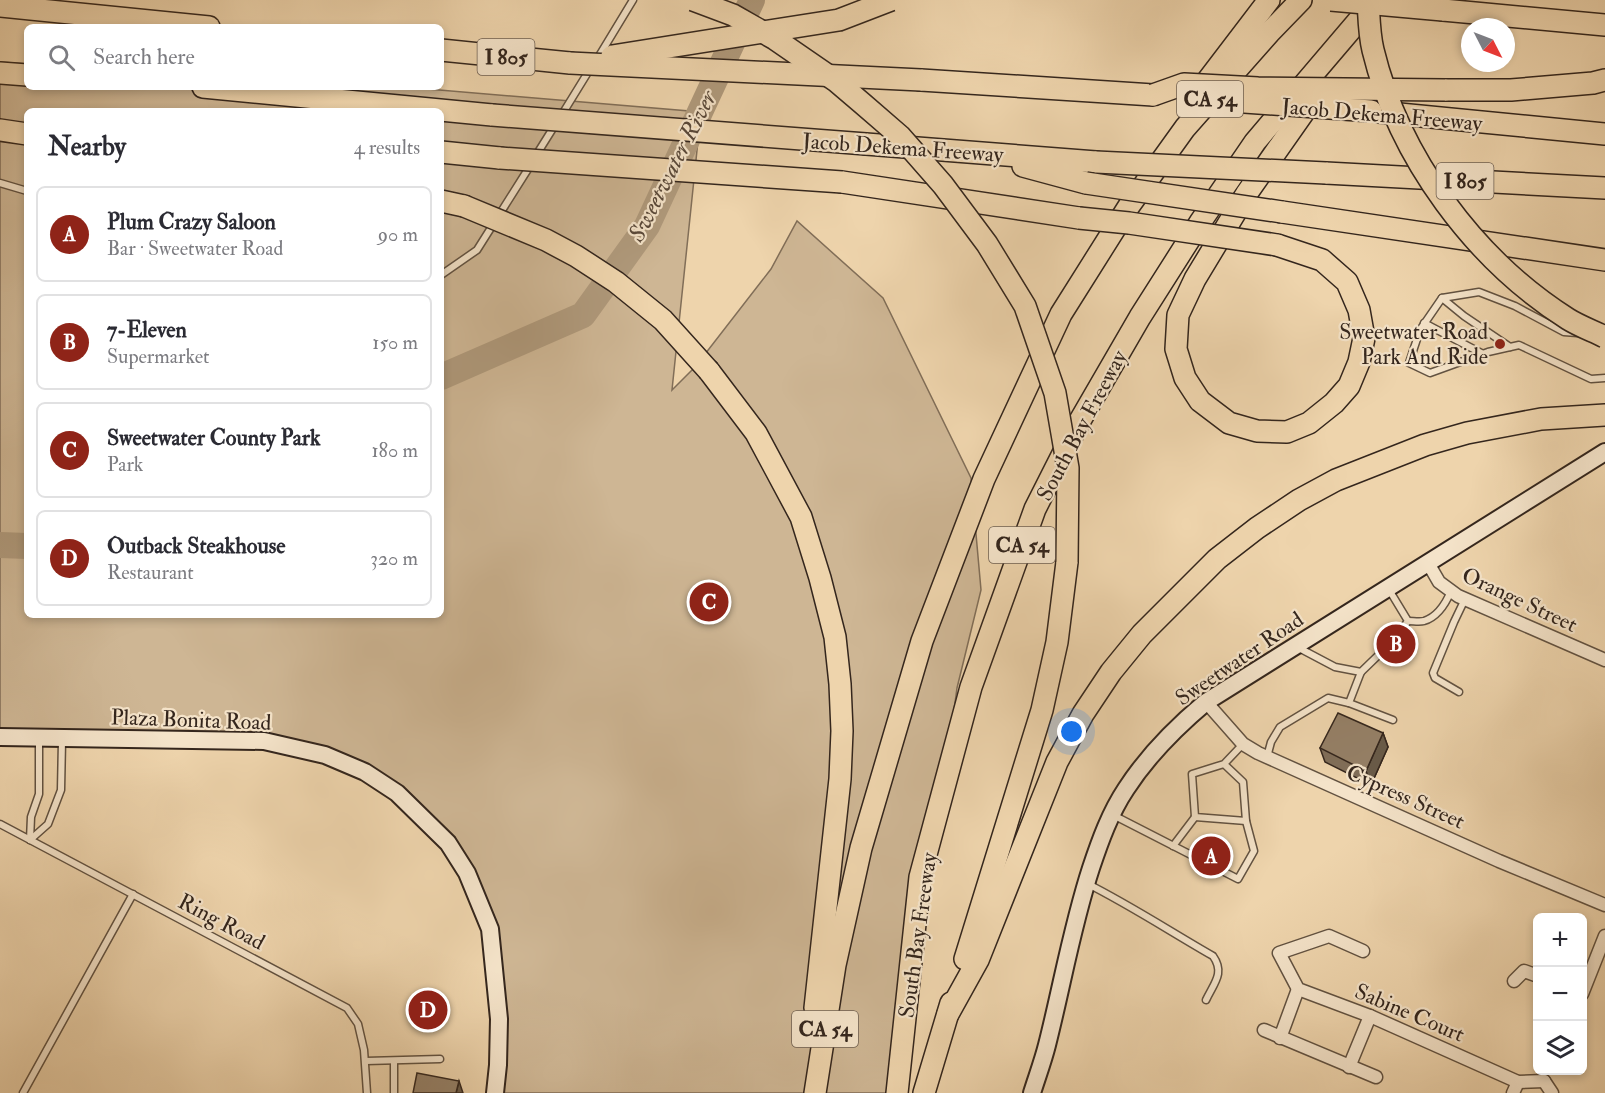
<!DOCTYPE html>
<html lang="en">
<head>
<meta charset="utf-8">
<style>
	body { margin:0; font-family:"IM FELL Double Pica",serif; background:#f2f2f3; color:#2b2b33 }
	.controls { position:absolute; right:18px; bottom:18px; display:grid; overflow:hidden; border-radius:9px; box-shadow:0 3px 9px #0003 }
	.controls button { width:54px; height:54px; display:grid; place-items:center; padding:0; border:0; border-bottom:2px solid #e1e1e2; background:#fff; color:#2b2b33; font:30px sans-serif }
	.compass { position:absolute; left:1461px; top:18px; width:54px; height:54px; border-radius:50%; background:#fff; box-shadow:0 3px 9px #0003; rotate:132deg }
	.you { position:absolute; left:1072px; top:732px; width:21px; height:21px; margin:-15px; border:4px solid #fff; border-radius:50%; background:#1a73e8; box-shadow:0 0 0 9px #1a73e833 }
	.badge { display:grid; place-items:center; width:39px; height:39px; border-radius:50%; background:#8f2418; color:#fff; font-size:20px; font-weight:700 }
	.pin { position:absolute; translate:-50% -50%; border:3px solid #fff; box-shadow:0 2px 6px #0006 }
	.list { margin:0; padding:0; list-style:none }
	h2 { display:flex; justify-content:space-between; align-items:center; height:78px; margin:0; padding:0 24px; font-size:26px }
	h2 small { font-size:20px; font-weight:400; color:#7c7c81 }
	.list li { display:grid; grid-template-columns:39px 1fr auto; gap:18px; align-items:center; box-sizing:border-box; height:96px; margin:0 12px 12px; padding:0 12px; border:2px solid #e1e1e2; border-radius:9px }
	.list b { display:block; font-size:22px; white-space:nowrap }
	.list p { margin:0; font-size:20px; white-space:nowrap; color:#7c7c81 }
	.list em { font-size:20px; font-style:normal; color:#7c7c81 }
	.icon { flex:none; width:33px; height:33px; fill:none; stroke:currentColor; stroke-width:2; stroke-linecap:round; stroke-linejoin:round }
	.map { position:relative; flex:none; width:1605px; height:1093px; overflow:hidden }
	.search { position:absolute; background:#fff; box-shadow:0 3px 9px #0003; left:24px; top:24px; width:420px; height:66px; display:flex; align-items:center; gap:15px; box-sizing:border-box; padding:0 21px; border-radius:9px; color:#7c7c81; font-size:22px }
	.panel { position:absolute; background:#fff; box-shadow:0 3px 9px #0003; left:24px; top:108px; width:420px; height:510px; border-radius:9px }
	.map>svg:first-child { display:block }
</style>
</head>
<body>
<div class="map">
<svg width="1605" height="1093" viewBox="0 0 1605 1093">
	<rect width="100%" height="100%" fill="#eed4ac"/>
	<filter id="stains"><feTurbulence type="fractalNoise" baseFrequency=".00333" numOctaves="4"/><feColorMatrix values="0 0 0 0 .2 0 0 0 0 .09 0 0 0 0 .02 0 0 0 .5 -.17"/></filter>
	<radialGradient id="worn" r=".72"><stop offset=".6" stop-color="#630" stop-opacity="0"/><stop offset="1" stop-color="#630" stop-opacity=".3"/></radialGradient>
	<path fill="#ceb694" stroke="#816e58" stroke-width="1.5" fill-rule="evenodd" d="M0,62L27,64V87H404L701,112L672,390L695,367L771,269L797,221L883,298L971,478L981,590L957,688L926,918L897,1093H497L499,1069L478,897L413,806L306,750L0,738ZM27,111H441V615H27Z"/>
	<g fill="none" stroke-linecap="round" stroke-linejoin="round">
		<g stroke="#af997b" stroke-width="26">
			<polyline points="441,377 583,315 647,226 752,0"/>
			<polyline points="0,545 27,546"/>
		</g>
		<g stroke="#625241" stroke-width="9">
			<g id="lane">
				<polyline points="596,61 633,0"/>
				<polyline points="561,116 590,69"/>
				<polyline points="535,157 555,125"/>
				<polyline points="0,183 27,191"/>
				<polyline points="441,275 477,250 530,166"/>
				<polyline points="1442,298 1464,316 1510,347"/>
				<polyline points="1424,323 1483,354"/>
				<polyline points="1577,333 1564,332 1515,306 1479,292 1442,298 1420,330 1409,363 1430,373 1488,352 1519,345 1591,379 1605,378"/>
				<path d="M1408,621C1413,621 1420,622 1424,621C1437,617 1446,603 1451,591"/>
				<polyline points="1299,648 1335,667 1361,672 1392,642 1408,621 1388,588"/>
				<polyline points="1361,672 1349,703 1393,720"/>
				<polyline points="1459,692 1435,678 1433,673 1454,622 1465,599"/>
				<polyline points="1267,757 1271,742 1280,727 1328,698 1349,703"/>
				<polyline points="1224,764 1243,782 1246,821 1195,817 1192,774 1224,764 1243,744"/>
				<polyline points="1113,815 1238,879 1254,851 1246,821"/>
				<polyline points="0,824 347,1008 358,1024 364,1050 367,1093"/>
				<polyline points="30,840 48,824 61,790 62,741"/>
				<polyline points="30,840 31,817 39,794 39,738"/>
				<polyline points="1173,846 1195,817"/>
				<path d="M1086,883C1130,905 1171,932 1213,956C1225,973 1214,983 1206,1000"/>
				<polyline points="366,1061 440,1059"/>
				<polyline points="23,1093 133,894"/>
				<polyline points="394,1093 394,1061"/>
			</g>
		</g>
		<g stroke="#625241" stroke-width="15">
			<g id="street">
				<polyline points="1428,563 1439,582 1458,596 1605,660"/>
				<polyline points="1206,702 1243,744 1258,753 1499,861 1605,905"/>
				<polyline points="1363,951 1329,936 1279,953 1298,989 1370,1016 1518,1082 1544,1081"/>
				<polyline points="1514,981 1524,971 1538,976"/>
				<polyline points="1582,994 1605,936"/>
				<polyline points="1264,1030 1376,1077"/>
				<polyline points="1280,1038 1298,989"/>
				<polyline points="1349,1067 1370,1016"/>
				<polyline points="1544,1081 1552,1093"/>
				<polyline points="1513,1093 1518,1082"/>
			</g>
		</g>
		<g stroke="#34261d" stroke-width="20">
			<g id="secondary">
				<polyline points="0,737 264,741 325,755 365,772 397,793 448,843 467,873 490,929 499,1019 498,1065 495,1093"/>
				<path d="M1032,1093C1037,1077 1043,1061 1047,1045C1062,986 1072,926 1091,868C1100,841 1110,813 1126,789C1148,755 1175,728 1206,702L1605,452"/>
			</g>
		</g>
		<g stroke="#34261d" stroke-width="24">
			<g id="highway">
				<polyline points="0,6 209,27"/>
				<polyline points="1443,10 1605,25"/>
				<polyline points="441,50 570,63"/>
				<polyline points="0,73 27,75"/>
				<polyline points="921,80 1153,95"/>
				<polyline points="203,87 492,115"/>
				<polyline points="1445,90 1511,90 1593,83 1605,80"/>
				<polyline points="1195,97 1269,0"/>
				<polyline points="1379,112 1605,134"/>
				<polyline points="0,130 27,134"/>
				<polyline points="866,144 1096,162"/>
				<polyline points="441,152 500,158"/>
				<polyline points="1023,166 1086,183"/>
				<polyline points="1326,173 1605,188"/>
				<polyline points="842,182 1079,218"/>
				<polyline points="441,201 464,206"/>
				<polyline points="1282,212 1605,260"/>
				<polyline points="1277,245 1322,260 1347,282 1359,310 1364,338 1359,362 1349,386 1334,403 1309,423 1287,432 1257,431 1229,423 1200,401 1185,378 1176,349 1178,315 1195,279 1247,193 1315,96 1315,92"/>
				<polyline points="709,371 756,433 801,517 820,578 835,637 840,684 842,731 840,779 815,1008"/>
				<polyline points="965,959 1042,710 1057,642 1067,562"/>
				<polyline points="948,1014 978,960 1057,762 1083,714 1111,672 1142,634 1217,559 1257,528 1299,500 1336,480 1425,445 1467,433 1541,419 1605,415"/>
				<polyline points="815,1093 835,965 861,848 922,641 984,479 1061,314 1129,206 1185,128 1269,33 1301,0"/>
				<polyline points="897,1093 920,877 971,687 1035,509 1078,424 1140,317 1201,221 1255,142 1376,0"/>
				<polyline points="924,1093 951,1003"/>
			</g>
		</g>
		<use href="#lane" stroke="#f4e3c9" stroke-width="6"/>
		<use href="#street" stroke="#f4e3c9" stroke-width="12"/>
		<use href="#secondary" stroke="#f4e3c9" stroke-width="16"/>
		<use href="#highway" stroke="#eed4ac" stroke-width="21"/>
		<g stroke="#34261d" stroke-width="24" stroke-linecap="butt">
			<g id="highway-bridge">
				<polyline points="693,0 733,15 775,39 836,81 863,104 900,136 943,185 987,244 1025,306 1055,393 1068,468 1067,562"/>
				<polyline points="1331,0 1443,10"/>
				<path d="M1368,0C1369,16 1369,34 1373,50C1399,158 1475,260 1568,319C1579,326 1593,331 1605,337"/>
				<polyline points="612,56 839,20 891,0"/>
				<polyline points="570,63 921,80"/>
				<polyline points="1153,95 1184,84 1258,88 1445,90"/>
				<polyline points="1216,100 1371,111"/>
				<polyline points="492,115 866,144"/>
				<polyline points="500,158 842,182"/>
				<polyline points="1096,162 1326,173"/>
				<polyline points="1086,183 1282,212"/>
				<polyline points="464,206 546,240 576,256 616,282 663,320 709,371"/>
				<polyline points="1079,218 1129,223 1277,245"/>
			</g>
		</g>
		<use href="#highway-bridge" stroke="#eed4ac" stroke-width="21"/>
	</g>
	<polygon fill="#806e59" stroke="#34261d" stroke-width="1.5" points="1383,733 1388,747 1371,785 1325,762 1320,748"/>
	<g fill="#685a48" stroke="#34261d" stroke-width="1.5">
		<polygon points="1383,733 1388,747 1371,785 1366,771"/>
		<polygon points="459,1081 463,1093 456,1093"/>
	</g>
	<g fill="#958067" stroke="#34261d" stroke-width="1.5">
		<polygon points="1338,713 1383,733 1366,771 1320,748"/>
		<polygon points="417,1073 459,1081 456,1093 413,1093"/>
	</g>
	<circle fill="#8f2418" stroke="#f4e3c9" stroke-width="2" cx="1500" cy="344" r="6"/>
	<g text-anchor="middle" stroke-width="4.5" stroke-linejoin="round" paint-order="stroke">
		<g fill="#f4e3c9" stroke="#6e5f51" stroke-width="1.5">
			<rect x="477.5" y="39" width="57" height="36" rx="4.5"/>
			<rect x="1177" y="81" width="66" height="36" rx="4.5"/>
			<rect x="1436.5" y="163" width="57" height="36" rx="4.5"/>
			<rect x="989" y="527" width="66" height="36" rx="4.5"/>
			<rect x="792" y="1011" width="66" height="36" rx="4.5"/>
		</g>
		<g font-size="21" font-weight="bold" fill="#34261d">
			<text x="506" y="64">I 805</text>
			<text x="1210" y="106">CA 54</text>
			<text x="1465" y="188">I 805</text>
			<text x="1022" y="552">CA 54</text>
			<text x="825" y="1036">CA 54</text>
		</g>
		<g font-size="22" fill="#34261d" stroke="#f4e3c9">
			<text transform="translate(1382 114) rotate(5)" y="8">Jacob Dekema Freeway</text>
			<text transform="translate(903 147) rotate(4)" y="8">Jacob Dekema Freeway</text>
			<text transform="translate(1081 425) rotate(-62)" y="8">South Bay Freeway</text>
			<text transform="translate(1520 599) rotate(25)" y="8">Orange Street</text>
			<text transform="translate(1239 658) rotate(-34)" y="8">Sweetwater Road</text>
			<text transform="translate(191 719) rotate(2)" y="8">Plaza Bonita Road</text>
			<text transform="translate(1406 796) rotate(24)" y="8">Cypress Street</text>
			<text transform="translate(222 921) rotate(28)" y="8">Ring Road</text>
			<text transform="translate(917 935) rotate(-82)" y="8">South Bay Freeway</text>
			<text transform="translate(1410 1012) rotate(23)" y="8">Sabine Court</text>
		</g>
		<g font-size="22" fill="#34261d" stroke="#f4e3c9" text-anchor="end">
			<text x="1488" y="339">Sweetwater Road<tspan x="1488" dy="25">Park And Ride</tspan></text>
		</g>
		<g font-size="24" font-style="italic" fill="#594839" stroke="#f4e3c9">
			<text transform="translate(672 166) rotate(-63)" y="8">Sweetwater River</text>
		</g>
	</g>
	<rect width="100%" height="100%" filter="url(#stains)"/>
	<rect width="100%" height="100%" fill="url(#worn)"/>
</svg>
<div class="controls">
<button>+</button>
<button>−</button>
<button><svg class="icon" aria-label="layers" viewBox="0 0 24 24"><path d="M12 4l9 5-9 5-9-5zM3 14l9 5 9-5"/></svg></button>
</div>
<svg class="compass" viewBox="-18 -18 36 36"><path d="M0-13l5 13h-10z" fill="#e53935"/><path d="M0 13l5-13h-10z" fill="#7c7c81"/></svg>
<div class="you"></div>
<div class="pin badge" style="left:1211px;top:856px">A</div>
<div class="pin badge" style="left:1396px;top:644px">B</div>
<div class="pin badge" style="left:709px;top:602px">C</div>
<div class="pin badge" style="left:428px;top:1010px">D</div>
<div class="search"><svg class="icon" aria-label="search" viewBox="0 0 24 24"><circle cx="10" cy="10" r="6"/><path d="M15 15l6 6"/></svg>Search here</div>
<section class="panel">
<h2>Nearby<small>4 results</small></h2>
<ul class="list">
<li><span class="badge">A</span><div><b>Plum Crazy Saloon</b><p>Bar · Sweetwater Road</p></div><em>90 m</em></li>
<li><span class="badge">B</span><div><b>7-Eleven</b><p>Supermarket</p></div><em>150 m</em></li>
<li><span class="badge">C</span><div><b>Sweetwater County Park</b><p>Park</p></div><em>180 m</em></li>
<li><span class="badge">D</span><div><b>Outback Steakhouse</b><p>Restaurant</p></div><em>320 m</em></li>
</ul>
</section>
</div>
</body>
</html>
